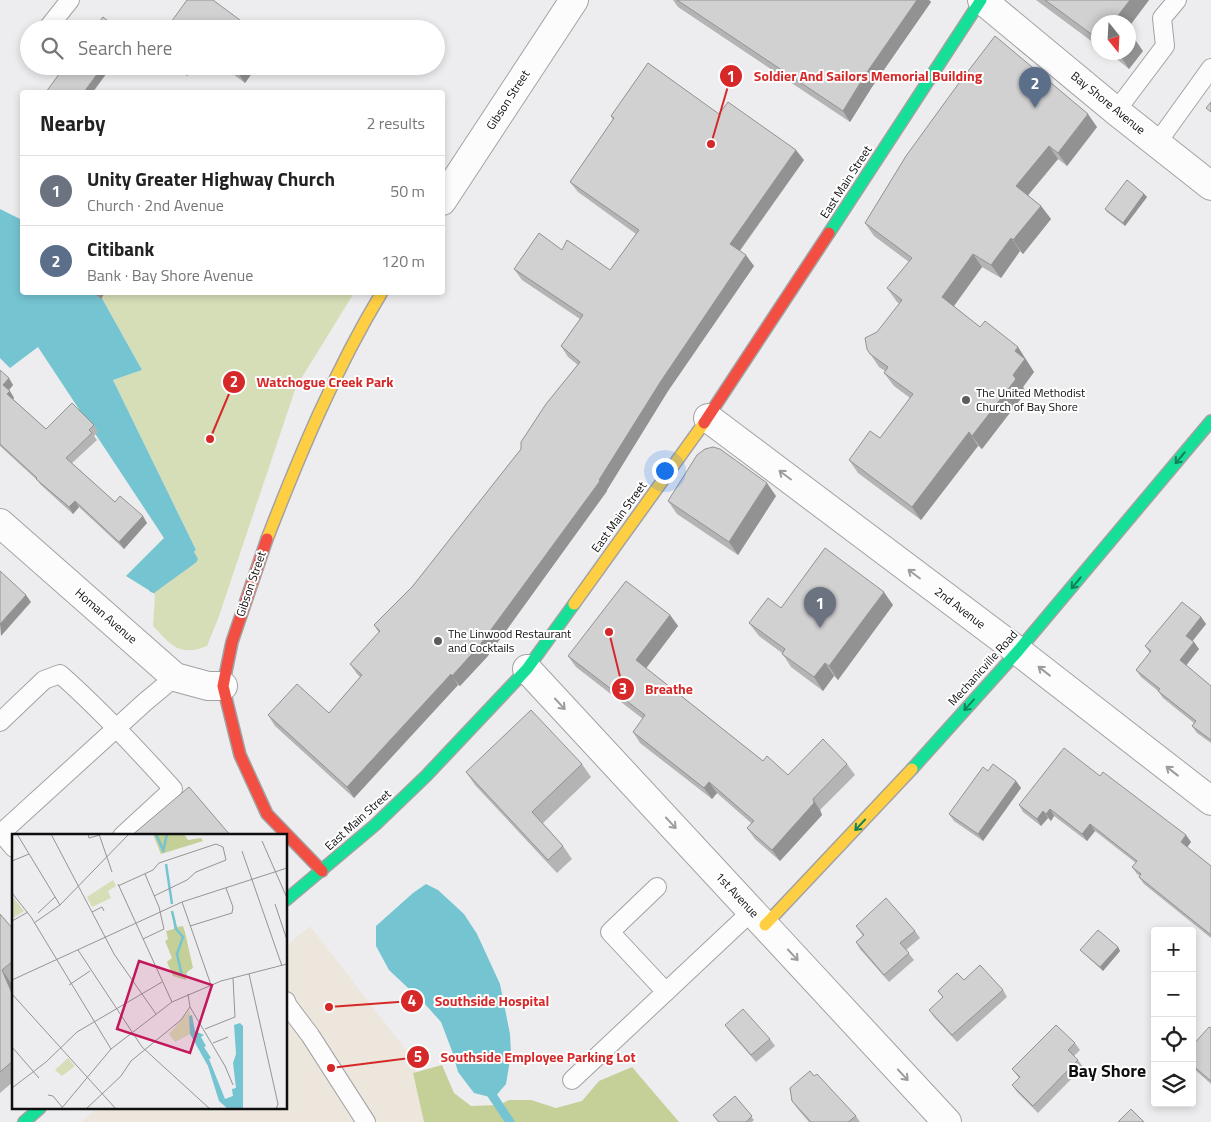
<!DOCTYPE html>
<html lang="en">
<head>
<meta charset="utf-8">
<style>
	body { margin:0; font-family:"Titillium Web",sans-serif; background:#f2f2f2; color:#222 }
	.controls { position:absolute; right:15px; bottom:15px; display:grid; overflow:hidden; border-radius:5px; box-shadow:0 2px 8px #0003 }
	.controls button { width:45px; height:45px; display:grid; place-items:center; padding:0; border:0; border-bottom:1px solid #e0e0e0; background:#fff; color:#222; font:25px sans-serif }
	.compass { position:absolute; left:1091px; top:15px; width:45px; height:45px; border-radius:50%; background:#fff; box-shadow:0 2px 8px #0003; rotate:162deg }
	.you { position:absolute; left:664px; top:470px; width:18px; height:18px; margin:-12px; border:4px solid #fff; border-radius:50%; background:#1a73e8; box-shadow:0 0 0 8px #1a73e833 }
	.badge { display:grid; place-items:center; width:32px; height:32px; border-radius:50%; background:#5c5c5d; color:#fff; font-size:16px; font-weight:700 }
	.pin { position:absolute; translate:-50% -41px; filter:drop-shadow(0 1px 2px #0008) }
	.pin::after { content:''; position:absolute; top:26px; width:18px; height:15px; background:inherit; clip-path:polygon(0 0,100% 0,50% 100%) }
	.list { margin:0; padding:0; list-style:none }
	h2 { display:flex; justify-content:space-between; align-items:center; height:65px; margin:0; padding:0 20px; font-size:21px }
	h2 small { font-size:16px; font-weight:400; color:#767676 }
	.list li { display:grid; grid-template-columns:32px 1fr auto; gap:15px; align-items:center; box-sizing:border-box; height:70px; padding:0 20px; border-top:1px solid #e0e0e0 }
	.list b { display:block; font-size:19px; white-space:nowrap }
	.list p { margin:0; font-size:16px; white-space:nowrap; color:#767676 }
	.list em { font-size:16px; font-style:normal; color:#767676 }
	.icon { flex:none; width:28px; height:28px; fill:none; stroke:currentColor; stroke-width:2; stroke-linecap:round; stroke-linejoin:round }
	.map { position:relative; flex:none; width:1211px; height:1122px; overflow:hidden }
	.search { position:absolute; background:#fff; box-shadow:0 2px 8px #0003; left:20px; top:20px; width:425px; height:55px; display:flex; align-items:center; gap:12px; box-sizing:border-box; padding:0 18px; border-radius:28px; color:#767676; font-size:19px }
	.panel { position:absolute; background:#fff; box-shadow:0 2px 8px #0003; left:20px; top:90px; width:425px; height:205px; border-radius:5px }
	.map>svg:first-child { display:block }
</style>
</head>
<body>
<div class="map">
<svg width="1211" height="1122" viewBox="0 0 1211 1122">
	<rect width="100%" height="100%" fill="#ededef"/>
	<polygon fill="#ede6dc" points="310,926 420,1068 413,1074 424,1122 81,1122 97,1108 286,1108 286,946"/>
	<path fill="#d6deb8" d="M99,293H354L296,387L218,619L207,646C179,657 171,645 153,626L155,594L153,588L196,550L113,380L142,370Z"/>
	<polygon fill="#c5cf98" points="442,1065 454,1093 471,1106 499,1105 509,1100 531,1100 556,1108 582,1101 599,1081 632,1067 679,1122 424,1122 413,1073"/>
	<g fill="#75c4d2">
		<polygon points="0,209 22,220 22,292 99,293 142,370 113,380 196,550 153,587 155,594 126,576 164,538 38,347 10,368 0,358"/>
		<polygon points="426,884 438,890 464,914 477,934 500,984 510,1034 511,1054 506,1084 494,1098 474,1093 458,1072 452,1051 441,1022 424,1003 389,970 376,946 376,926 413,893"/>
	</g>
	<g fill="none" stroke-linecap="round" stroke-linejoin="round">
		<g stroke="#75c4d2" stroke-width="9">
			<polyline points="153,588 193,559 184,545"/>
			<polyline points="488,1089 510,1122"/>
		</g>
		<g stroke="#a2a2a4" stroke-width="20">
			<g id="lane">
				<polyline points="47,29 70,0"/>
				<polyline points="1116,111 1165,46 1162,18 1177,0"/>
				<polyline points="1157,143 1211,68"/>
				<path d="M0,722L44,680L60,674C101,710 137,749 173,789L122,836"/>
				<polyline points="14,848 1,833 145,702 175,677"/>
				<polyline points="657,887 610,932 666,992"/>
				<polyline points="286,1001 288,1006 310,1035 366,1122"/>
				<polyline points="572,1080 752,911"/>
			</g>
		</g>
		<g stroke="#a2a2a4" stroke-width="30">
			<g id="street">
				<polyline points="982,0 1116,111 1211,186"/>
				<polyline points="442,201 574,0"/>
				<polyline points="708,418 1018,651 1211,801"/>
				<polyline points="0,523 175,677 208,686 223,686"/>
				<polyline points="527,669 947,1122"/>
			</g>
		</g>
		<g stroke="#a2a2a4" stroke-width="14">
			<g id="fast">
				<polyline points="829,233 981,0"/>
				<polyline points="912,769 1018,651 1211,421"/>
				<polyline points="286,900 375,825 426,776 527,669 574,604"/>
				<polyline points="24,1122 40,1108"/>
			</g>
		</g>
		<g stroke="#a2a2a4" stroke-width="14">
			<g id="slow">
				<path d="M267,539C300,454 335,370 382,292"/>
				<polyline points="574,604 704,423"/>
				<polyline points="765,925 912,769"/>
			</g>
		</g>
		<g stroke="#a2a2a4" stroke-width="14">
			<g id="jam">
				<polyline points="704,423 829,233"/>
				<polyline points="267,539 232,642 223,686 240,755 267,814 322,871"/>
			</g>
		</g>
		<use href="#lane" stroke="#fcfcfd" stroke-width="18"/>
		<use href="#street" stroke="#fcfcfd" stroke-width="28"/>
		<use href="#fast" stroke="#16e098" stroke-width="11"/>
		<use href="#slow" stroke="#ffcf43" stroke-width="11"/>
		<use href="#jam" stroke="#f24e42" stroke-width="11"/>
	</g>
	<g fill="#b5b4b5">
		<polygon points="673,0 929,0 931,2 872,87 850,122 678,7"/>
		<polygon points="1036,0 1149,0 1128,28 1098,22 1098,46"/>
		<polygon points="1143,51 1129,69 1108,52 1128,52"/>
		<polygon points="173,66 194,66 187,76"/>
		<polygon points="222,66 257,66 245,83"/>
		<polygon points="719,114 804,160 740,251 754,266 668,391 607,490 607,491 487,657 460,686 458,685 354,798 275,726 268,715 329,713 360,677 357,674 350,664 379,633 374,625 412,587 521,449 578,365 568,357 561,346 580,319 522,280 514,269 562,250 610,270 636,234 578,192 570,182 613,120 611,116"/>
		<polygon points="1097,127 1067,166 1058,159 1028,195 1041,206 1051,219 1023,254 1020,251 1001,278 982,267 954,306 980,327 1018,347 1034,372 1023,387 1026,392 982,449 978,446 921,520 858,473 849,460 880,438 910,398 894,386 884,373 885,371 879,367 867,349 877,332 900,304 897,302 887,288 909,262 874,236 865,223 906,156"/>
		<polygon points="1144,194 1147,197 1125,226 1107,212 1105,209"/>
		<polygon points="89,292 105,292 101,299"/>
		<polygon points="0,370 13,385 9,390 14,398 13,399 46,429 94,425 98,432 94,436 97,440 72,463 115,502 147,523 124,549 79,507 73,514 41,485 37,480 0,446"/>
		<polygon points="776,496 738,555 677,514 668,501"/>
		<polygon points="893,605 838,680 834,676 823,691 791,667 782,653 759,636 749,623 781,608"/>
		<polygon points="670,615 678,626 646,668 763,761 788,775 847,764 855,775 820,810 822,815 780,861 755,839 747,828 751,823 717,793 712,799 640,743 633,732 643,719 576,667 568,656"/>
		<polygon points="1201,617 1206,624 1192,641 1199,649 1186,665 1211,686 1211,743 1197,733 1192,726 1194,723 1163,698 1158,691 1141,677 1136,670 1150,653 1145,646"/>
		<polygon points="582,764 591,777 543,823 563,846 572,859 557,873 475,785 466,772"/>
		<polygon points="988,771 1016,781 1021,788 983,841 954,821 949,814"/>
		<polygon points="1100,776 1186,835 1191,842 1187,847 1211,866 1211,938 1144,884 1139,877 1140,876 1137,874 1132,867 1136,863 1095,831 1087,841 1054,816 1051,821 1048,818 1041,826 1023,812 1019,805"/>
		<polygon points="0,914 13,929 14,929 14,981 11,983 14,990 14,1081 0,1093"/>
		<polygon points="856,926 915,931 920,938 906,950 914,960 889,982 860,949 856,942 863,936"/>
		<polygon points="1118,947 1120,951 1103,971 1083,953 1080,950"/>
		<polygon points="964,980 1003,990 1007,997 957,1042 934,1017 929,1010 943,998 938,991"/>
		<polygon points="725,1025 770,1039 775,1046 756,1062 730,1032"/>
		<polygon points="1211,1028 1211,1084 1192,1067 1192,1046"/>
		<polygon points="1075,1043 1080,1050 1074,1056 1078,1060 1083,1067 1038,1113 1017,1092 1012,1085 1019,1078 1012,1069"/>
		<polygon points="814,1076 856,1116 860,1122 809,1122 797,1108 792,1101"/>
		<polygon points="735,1096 754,1120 752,1122 718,1122 713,1115"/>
	</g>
	<g fill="#939293">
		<polygon points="917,0 929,0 931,2 872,87 850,122 843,111 865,75"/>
		<polygon points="1130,0 1149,0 1128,28 1128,22 1113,22"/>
		<polygon points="1134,38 1143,51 1129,69 1120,55 1122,52 1128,52 1128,45"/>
		<polygon points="103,66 112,66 93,92 84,92"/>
		<polygon points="180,66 194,66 187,76"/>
		<polygon points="242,66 257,66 245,83 238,73"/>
		<polygon points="1088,114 1097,127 1067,166 1058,153"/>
		<polygon points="1049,146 1058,159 1025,199 1016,186"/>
		<polygon points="796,150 804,160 737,254 730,244"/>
		<polygon points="1144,194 1147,197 1125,226 1123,223"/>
		<polygon points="1041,206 1051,219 1023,254 1013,240"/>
		<polygon points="1011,238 1020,251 1001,278 991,265"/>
		<polygon points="973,254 982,267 951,310 942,297"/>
		<polygon points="746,255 754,266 668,391 607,490 607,491 487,657 460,686 452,676 661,381"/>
		<polygon points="100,292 105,292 101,299 98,296"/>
		<polygon points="1018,347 1034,372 1023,387 1026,392 982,449 972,436 1013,375 1015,351"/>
		<polygon points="9,378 13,385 8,391 3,385"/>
		<polygon points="10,391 14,398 12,400 7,394"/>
		<polygon points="969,432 978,446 921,520 912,507"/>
		<polygon points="767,483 776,496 738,555 729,542"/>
		<polygon points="75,501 79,507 73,514 69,507"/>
		<polygon points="143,516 147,523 124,549 119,542"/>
		<polygon points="884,592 893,605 838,680 829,666"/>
		<polygon points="26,595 31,602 1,636 0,624"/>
		<polygon points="670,615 678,626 644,671 636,660"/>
		<polygon points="1201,617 1206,624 1191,643 1186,636"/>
		<polygon points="1194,642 1199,649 1185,667 1180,660"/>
		<polygon points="825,663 834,676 823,691 814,677"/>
		<polygon points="451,674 458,685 354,798 347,787"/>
		<polygon points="1016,781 1021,788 983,841 978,834"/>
		<polygon points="709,782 717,793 712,799 704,788"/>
		<polygon points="813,799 820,810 822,815 780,861 772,850"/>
		<polygon points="1050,809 1054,816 1051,821 1046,814"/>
		<polygon points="1043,811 1048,818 1041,826 1037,819"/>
		<polygon points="1090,824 1095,831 1087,841 1082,834"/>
		<polygon points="1186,835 1191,842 1186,849 1181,842"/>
		<polygon points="1118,947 1120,951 1103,971 1100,967"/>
		<polygon points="2,970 11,983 14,990 14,998"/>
	</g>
	<g fill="#d2d1d2" stroke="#939293">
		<polygon points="187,0 213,0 252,29 166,29"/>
		<polygon points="677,0 917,0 865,75 843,111"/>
		<polygon points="1045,0 1130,0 1113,22 1098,22 1098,39"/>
		<polygon points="103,17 118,29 93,29"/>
		<polygon points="1128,34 1134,38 1128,45"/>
		<polygon points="995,36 1088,114 1058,153 1049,146 1016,186 1041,206 1013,240 1011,238 991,265 973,254 942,297 980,327 985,321 1018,347 1015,351 1025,359 1013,375 1016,379 972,436 969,432 912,507 849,460 870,431 880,438 913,394 884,373 888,367 870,354 867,349 865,338 877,332 902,300 887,288 912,258 865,223 906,156 959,83"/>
		<polygon points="1116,52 1122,52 1120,55"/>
		<polygon points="648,63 719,114 728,102 796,150 730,244 746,255 661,381 599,480 600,481 479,646 452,676 451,674 347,787 268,715 297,684 329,713 362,675 350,664 380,631 374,625 412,587 521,449 521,442 546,404 580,362 561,346 583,315 514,269 539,233 562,250 567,240 610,270 639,230 570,182 614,118 611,116"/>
		<polygon points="65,66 103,66 84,92 46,92"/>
		<polygon points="229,66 242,66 238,73"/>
		<polygon points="1211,102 1211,112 1206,108"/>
		<polygon points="1127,180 1144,194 1123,223 1105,209"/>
		<polygon points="93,292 100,292 98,296"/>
		<polygon points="0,370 9,378 3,385 10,391 7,394 46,429 72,403 94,425 89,430 92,433 66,458 115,502 120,496 143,516 119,542 75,501 69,507 36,479 37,478 0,444"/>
		<polygon points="713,447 720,449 767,483 729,542 668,501 697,455 705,449"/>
		<polygon points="825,548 884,592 829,666 825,663 814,677 782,654 785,649 749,623 768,598 781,608"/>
		<polygon points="0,571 26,595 0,624"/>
		<polygon points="626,581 670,615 636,660 763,761 767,756 788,775 823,739 847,764 813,799 814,803 772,850 747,828 754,821 709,782 704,788 633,732 645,715 568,656"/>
		<polygon points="1182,602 1201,617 1186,636 1194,642 1180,660 1211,686 1211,740 1192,726 1196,721 1158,691 1160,689 1136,670 1151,651 1145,646"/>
		<polygon points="531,710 582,764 532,812 563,846 548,860 466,772"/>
		<polygon points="1064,748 1100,776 1103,772 1186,835 1181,842 1211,866 1211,935 1139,877 1141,874 1132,867 1137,861 1090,824 1082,834 1050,809 1046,814 1043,811 1037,819 1019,805"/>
		<polygon points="993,764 1016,781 978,834 949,814 983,767 988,771"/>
		<polygon points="189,787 231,836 131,836"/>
		<polygon points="886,898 915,931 900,943 909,953 884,975 856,942 864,935 856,926"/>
		<polygon points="0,914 13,929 14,929 14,960 2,970 14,998 14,1060 0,1072"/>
		<polygon points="1098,930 1118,947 1100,967 1080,950"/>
		<polygon points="980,965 1003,990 952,1035 929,1010 943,997 938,991 957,973 964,980"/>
		<polygon points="743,1009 770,1039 751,1055 725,1025"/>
		<polygon points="1056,1025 1075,1043 1068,1050 1078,1060 1033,1106 1012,1085 1020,1077 1012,1069"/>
		<polygon points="1209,1027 1211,1028 1211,1081 1192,1065 1192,1046"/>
		<polygon points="810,1071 814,1076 817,1074 856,1116 848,1122 811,1122 792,1101 790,1088"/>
		<polygon points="735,1096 752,1116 746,1122 719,1122 713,1115"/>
		<polygon points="1131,1109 1144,1122 1118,1122"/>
	</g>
	<defs><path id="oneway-shaft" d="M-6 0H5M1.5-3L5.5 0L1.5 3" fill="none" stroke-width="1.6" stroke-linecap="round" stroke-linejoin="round" transform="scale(1.25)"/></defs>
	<g stroke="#12825a">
		<use href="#oneway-shaft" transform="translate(1180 458) rotate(130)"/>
		<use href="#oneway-shaft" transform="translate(1076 583) rotate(130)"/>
		<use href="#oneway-shaft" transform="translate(969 705) rotate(132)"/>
		<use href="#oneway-shaft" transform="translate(860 825) rotate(133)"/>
	</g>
	<g stroke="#9d9d9e">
		<use href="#oneway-shaft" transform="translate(785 475) rotate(-143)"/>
		<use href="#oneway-shaft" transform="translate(914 574) rotate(-143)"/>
		<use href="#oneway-shaft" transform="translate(1044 671) rotate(-142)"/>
		<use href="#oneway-shaft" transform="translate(560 704) rotate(47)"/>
		<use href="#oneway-shaft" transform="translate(1172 771) rotate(-142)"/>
		<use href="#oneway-shaft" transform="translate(671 823) rotate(47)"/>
		<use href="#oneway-shaft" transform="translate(793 955) rotate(47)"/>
		<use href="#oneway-shaft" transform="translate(903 1075) rotate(47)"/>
	</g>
	<g fill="#5c5c5d" stroke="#fff" stroke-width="2">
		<circle cx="966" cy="400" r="5"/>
		<circle cx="438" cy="641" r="5"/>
	</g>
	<g text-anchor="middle" stroke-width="4" stroke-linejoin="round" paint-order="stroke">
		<g font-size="12" fill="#0e0e0f" stroke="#fff">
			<text transform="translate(508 100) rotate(-57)" y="4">Gibson Street</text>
			<text transform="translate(1108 103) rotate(39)" y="4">Bay Shore Avenue</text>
			<text transform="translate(846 182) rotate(-57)" y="4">East Main Street</text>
			<text transform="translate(619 517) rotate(-54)" y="4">East Main Street</text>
			<text transform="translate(251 584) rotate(-71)" y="4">Gibson Street</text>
			<text transform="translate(960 608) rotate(37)" y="4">2nd Avenue</text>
			<text transform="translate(106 616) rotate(41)" y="4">Homan Avenue</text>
			<text transform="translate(983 668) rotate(-48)" y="4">Mechanicville Road</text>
			<text transform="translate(358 820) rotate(-42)" y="4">East Main Street</text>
			<text transform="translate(737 895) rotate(47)" y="4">1st Avenue</text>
		</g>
		<g font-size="12" fill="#0e0e0f" stroke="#fff" text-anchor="start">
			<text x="976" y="397">The United Methodist<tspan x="976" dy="14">Church of Bay Shore</tspan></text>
			<text x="448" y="638">The Linwood Restaurant<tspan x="448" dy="14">and Cocktails</tspan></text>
		</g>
		<g font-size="18" font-weight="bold" fill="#0e0e0f" stroke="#fff">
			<text x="1107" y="1077">Bay Shore</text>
		</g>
	</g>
	<g transform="translate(12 834)">
		<rect width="275" height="275" fill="#ededef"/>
		<path d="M101,46L104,52L96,57L99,64L80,73L75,63ZM0,62L12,77L0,85ZM178,176V200L163,208L157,200ZM56,224L63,232L50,242L43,236Z" fill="#d6deb8"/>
		<path d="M141,0H172L176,6L189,4L191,7L149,20ZM161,77L165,93L171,92L173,98L181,134L175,138L174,146L161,142L155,128L160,124L153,107L156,105L154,97L162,95Z" fill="#c5cf98"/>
		<path d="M180,181L183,197L192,201L189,203L194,212L192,213L199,224L197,225L213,265L221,262L220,255L224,254L221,229L224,220L222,191L228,189L231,192V275H216L207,267L196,232L178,200L177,182Z" fill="#75c4d2"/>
		<path fill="none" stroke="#75c4d2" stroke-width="2.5" d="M144,0L151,16M151,18L155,0M154,30L160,70M160,77L164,95L171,103L165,120L170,142"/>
		<path fill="none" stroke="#949495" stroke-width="1" d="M5,0L48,71M39,0L102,120L144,180M76,0L77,4L88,1M87,0L100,38M250,7L275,64M230,17L270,132M0,27L17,20M106,50L160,168M106,52L141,36L147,29L204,10L211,13L214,26L184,38L175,46L142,62M0,59L19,83L99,215M170,68L199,151M263,70L275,106M80,78L90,73L92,77M26,79L43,63M0,87L16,78M22,89L48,71L117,0M178,92L220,79L221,73L214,54M131,105L152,95L147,73L133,40M66,116L130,213L198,275M237,140L266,270L264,275M0,146L170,68L275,34M57,151L78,137M0,160L104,275M178,173L213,232L221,251M193,195L223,183L221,144M201,209L216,203M0,213L27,244M0,254L34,228L65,198L150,148M36,261L41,262L50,273M49,275L99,215L160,168L209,147L275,130M74,275L109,242L119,227L169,186L178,173L176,160"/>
		<path fill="#c2185b" fill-opacity="0.15" stroke="#c2185b" stroke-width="2.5" d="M127,127L200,151L178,219L105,195Z"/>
		<rect width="275" height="275" fill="none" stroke="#0e0e0f" stroke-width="2.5"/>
	</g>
	<path fill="none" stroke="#d62828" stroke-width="2" d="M711 144L731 76M210 439L234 382M609 632L623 689M329 1007L412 1001M331 1068L418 1057"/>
	<g fill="#d62828" stroke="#fff" stroke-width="2">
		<circle cx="711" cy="144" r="5"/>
		<circle cx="210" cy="439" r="5"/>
		<circle cx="609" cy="632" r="5"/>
		<circle cx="329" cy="1007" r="5"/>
		<circle cx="331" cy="1068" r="5"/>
		<circle cx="731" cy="76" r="12"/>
		<circle cx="234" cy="382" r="12"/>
		<circle cx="623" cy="689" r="12"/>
		<circle cx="412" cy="1001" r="12"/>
		<circle cx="418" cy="1057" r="12"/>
	</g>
	<g font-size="15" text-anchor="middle" font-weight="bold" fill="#fff">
		<text x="731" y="82">1</text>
		<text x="234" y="387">2</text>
		<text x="623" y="694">3</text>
		<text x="412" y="1006">4</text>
		<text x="418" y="1062">5</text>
	</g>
	<g font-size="14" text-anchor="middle" font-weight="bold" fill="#d62828" stroke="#fff" stroke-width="4" stroke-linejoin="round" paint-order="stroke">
		<text x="868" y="81">Soldier And Sailors Memorial Building</text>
		<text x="325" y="387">Watchogue Creek Park</text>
		<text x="669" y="694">Breathe</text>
		<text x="492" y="1006">Southside Hospital</text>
		<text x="538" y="1062">Southside Employee Parking Lot</text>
	</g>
</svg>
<div class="controls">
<button>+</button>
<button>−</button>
<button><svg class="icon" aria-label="locate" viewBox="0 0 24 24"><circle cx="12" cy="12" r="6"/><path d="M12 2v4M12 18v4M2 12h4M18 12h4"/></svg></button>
<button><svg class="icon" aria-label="layers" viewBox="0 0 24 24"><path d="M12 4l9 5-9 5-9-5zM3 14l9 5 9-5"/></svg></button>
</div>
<svg class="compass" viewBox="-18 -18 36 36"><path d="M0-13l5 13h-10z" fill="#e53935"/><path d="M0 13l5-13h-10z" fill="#767676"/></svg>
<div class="you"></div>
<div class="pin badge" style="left:820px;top:628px;background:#6b7280">1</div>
<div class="pin badge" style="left:1035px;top:108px;background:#5c6f8a">2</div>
<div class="search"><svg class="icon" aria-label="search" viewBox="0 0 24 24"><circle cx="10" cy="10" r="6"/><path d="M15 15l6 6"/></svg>Search here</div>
<section class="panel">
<h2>Nearby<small>2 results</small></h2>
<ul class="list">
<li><span class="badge" style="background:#6b7280">1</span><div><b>Unity Greater Highway Church</b><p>Church · 2nd Avenue</p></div><em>50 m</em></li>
<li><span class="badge" style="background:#5c6f8a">2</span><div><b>Citibank</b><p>Bank · Bay Shore Avenue</p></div><em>120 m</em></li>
</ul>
</section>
</div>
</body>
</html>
